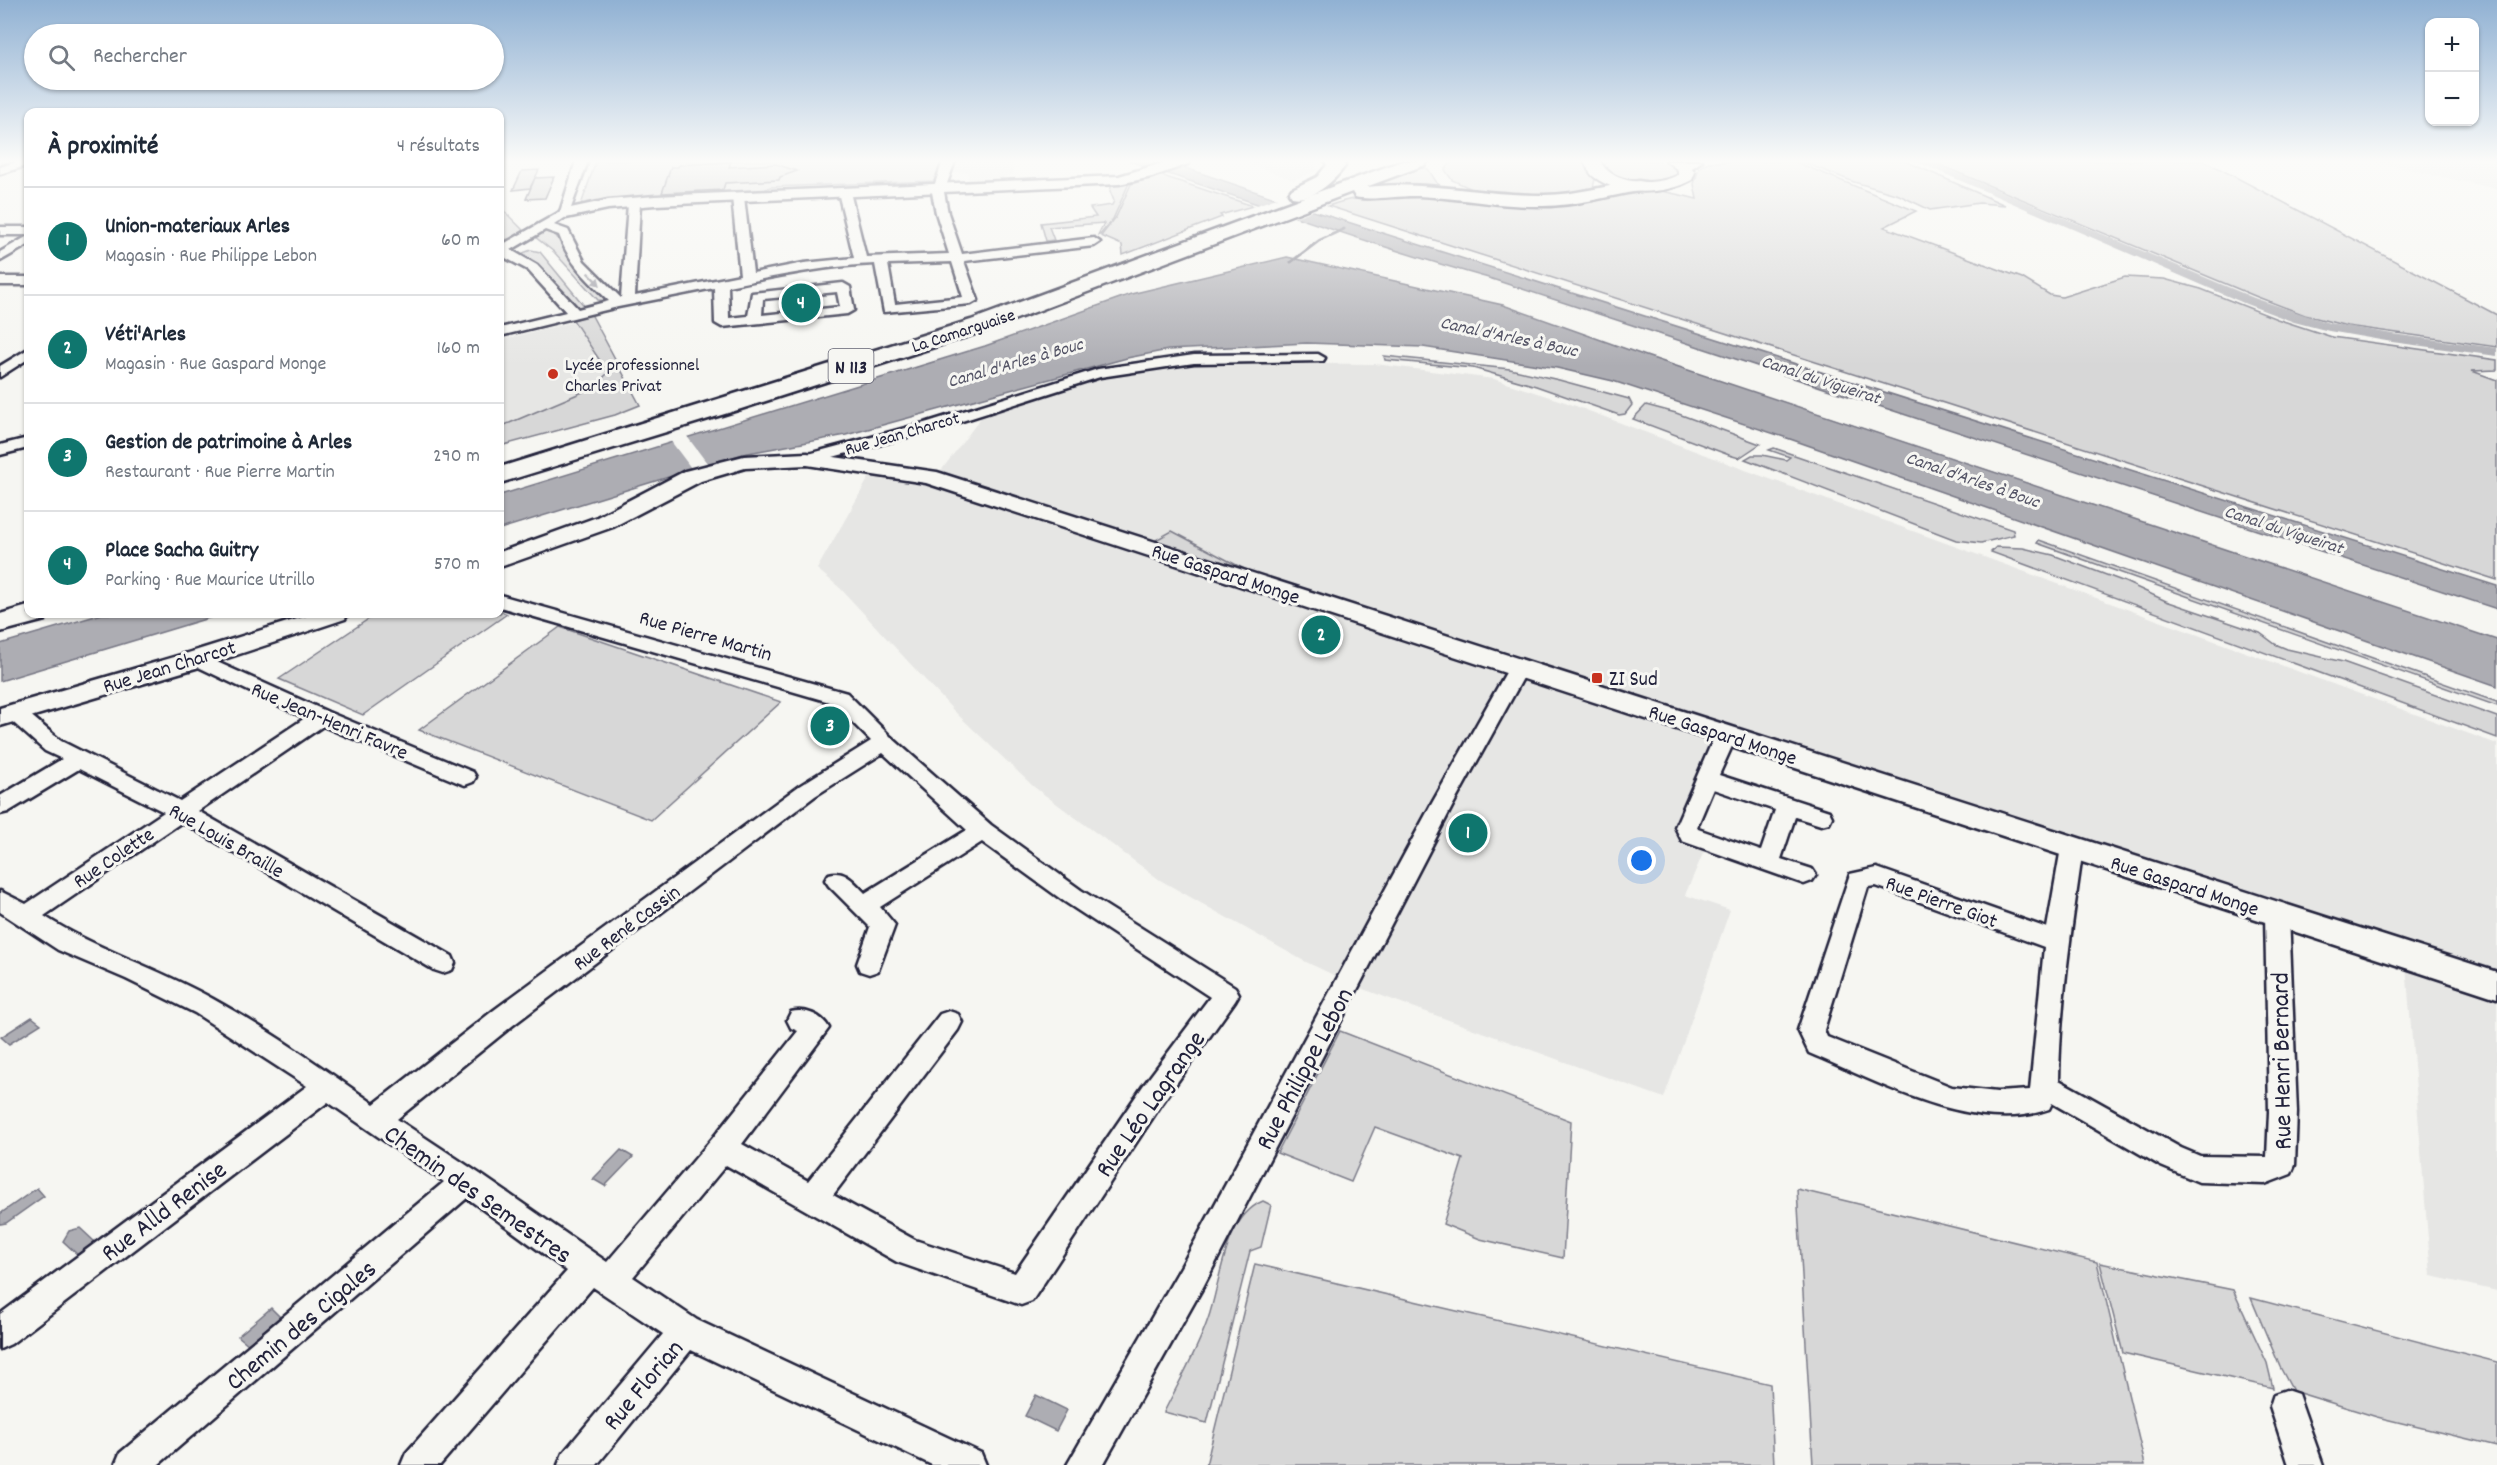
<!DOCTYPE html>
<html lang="fr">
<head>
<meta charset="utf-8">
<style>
	body { margin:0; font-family:Dekko,sans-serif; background:#f2f2f3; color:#1f2937 }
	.controls { position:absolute; right:18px; top:18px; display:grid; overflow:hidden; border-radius:12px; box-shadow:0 2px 4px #0004 }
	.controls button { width:54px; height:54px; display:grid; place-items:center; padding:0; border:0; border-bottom:2px solid #e0e1e3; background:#fff; color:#1f2937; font:30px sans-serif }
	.you { position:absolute; left:1642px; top:861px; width:21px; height:21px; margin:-15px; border:4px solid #fff; border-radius:50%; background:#1a73e8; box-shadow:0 0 0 9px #1a73e833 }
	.badge { display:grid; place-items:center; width:39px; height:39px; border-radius:50%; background:#0f766e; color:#fff; font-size:20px; font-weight:700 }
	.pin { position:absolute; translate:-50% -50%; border:3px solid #fff; box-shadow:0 2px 6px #0006 }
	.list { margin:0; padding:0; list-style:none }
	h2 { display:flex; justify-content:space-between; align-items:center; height:78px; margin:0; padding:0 24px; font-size:26px }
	h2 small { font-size:20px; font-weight:400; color:#747a83 }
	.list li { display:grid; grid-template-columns:39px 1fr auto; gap:18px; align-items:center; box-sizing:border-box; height:108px; padding:0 24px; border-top:2px solid #e0e1e3 }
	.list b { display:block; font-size:22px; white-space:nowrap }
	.list p { margin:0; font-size:20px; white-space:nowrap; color:#747a83 }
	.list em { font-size:20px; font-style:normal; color:#747a83 }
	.icon { flex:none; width:33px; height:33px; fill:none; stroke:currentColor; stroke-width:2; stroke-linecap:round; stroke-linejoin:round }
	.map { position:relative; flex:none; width:2497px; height:1465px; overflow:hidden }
	.search { position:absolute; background:#fff; box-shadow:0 2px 4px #0004; left:24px; top:24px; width:480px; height:66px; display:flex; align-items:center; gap:15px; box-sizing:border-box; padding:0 21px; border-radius:33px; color:#747a83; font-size:22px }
	.panel { position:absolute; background:#fff; box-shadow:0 2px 4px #0004; left:24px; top:108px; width:480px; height:510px; border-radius:12px }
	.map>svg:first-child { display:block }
</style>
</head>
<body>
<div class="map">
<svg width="2497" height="1465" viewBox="0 0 2497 1465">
	<rect width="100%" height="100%" fill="#f6f6f2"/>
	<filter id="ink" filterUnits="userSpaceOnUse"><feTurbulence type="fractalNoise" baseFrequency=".0167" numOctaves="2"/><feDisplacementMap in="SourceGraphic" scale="12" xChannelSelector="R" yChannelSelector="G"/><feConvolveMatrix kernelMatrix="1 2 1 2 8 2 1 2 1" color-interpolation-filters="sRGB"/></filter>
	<g filter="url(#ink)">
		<g fill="#e6e6e4">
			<polygon points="956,161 1012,161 1013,175 1006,176 1002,179 968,181 968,172 951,173"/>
			<polygon points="1241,161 1314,161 1318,170 1294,180"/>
			<polygon points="2371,161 2497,161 2497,189"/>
			<polygon points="573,322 630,408 500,445 500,340"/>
			<polygon points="1268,363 1375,364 1494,379 1565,402 1748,471 2497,744 2497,1291 2431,1276 2406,965 2103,869 1713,737 1675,826 1679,837 1705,849 1685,895 1730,910 1664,1098 1363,989 1304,961 1160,880 1034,787 954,711 840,588 817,569 871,474 940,472 983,415 1090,380 1138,370 1186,365"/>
		</g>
		<g fill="#d7d7d7" stroke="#7c7c89" stroke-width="1.5">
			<polygon points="596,161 942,161 935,181 770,187 764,190 639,197 637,200 581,205"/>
			<polygon points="1452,161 1584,161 1595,179 1593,188 1579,195 1510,196 1472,189 1452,180 1445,170"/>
			<path d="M1607,161C1625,161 1670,155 1678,173L1675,177C1651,185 1623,185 1603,168Z"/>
			<path d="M1793,161L1916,211L1884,227L2022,278L2050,295L2062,297L2125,277L2164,279L2201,289L2277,319L2332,337L2497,360V370L2472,371L2497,380V580L1328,206C1400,179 1479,208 1554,206C1573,205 1590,203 1608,198C1617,196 1625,191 1634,190C1656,188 1676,194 1697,199L1694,184L1699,168L1708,162Z"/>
			<polygon points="1800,161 1905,161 2005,205 1979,203 1930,210 1899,195 1854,182"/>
			<polygon points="1930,161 2205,161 2497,315 2497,347 2347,326 2305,315 2255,296"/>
			<polygon points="1418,167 1428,169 1437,183 1444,188 1373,188 1374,184"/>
			<polygon points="1157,176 1163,176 1253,206 1220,215 1222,217 1123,255 1122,245 1101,236 1116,217 1131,184"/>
			<polygon points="1127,182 1129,183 1113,219 1100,235 1098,235 1104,223 1049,227 1054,240 1046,241 1041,223 1096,217 1090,208 1112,205 1114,201 1110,191 1112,184"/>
			<polygon points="500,207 524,231 511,239 500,240"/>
			<polygon points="543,231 555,234 567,254 611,301 598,300 554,252 534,236"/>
			<polygon points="531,250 540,252 586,308 580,309 576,306 523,253"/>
			<polygon points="591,314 640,405 615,415 500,446 500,427 592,388 608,373 573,320"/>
			<polygon points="1384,356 1510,369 1559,380 1629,399 1632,405 1625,414 1619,415 1536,386 1473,368 1385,360"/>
			<polygon points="1646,405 1676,413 1760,444 1739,458 1729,455 1633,419"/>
			<polygon points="1774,448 2013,530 2014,535 1981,543 1956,540 1745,459 1752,455 1762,455 1786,460 1790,457 1769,450"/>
			<polygon points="1172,531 1246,570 1154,541"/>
			<polygon points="2039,540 2497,702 2497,706 2037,543"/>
			<polygon points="1996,547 2023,548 2053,555 2125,582 2166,601 2260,633 2275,644 2287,649 2343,662 2497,717 2497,738 1991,552"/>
			<polygon points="500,611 507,614 363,715 279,679 376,614 500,614"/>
			<polygon points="560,627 781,702 651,820 419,730"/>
			<polygon points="1340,1031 1571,1121 1563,1258 1480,1239 1443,1224 1463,1159 1375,1127 1351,1182 1277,1153"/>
			<polygon points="1797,1189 2097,1262 2145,1465 1813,1465"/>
			<path d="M1263,1201L1271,1205L1261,1247L1250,1251L1207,1423L1164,1412C1179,1382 1197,1351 1208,1319C1221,1283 1223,1218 1263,1201Z"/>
			<polygon points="2100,1263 2233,1290 2267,1363 2273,1388 2123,1353"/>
			<polygon points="1255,1264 1770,1384 1774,1465 1206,1465"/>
			<polygon points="2251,1298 2497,1362 2497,1446 2377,1417 2293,1391 2280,1367"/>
		</g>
		<g fill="#adadb3" stroke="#757583" stroke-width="1.5">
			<path d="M1129,161H1165L1316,212L2497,586V609L1492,279C1369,245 1250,200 1129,161Z"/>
			<polygon points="1287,257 1503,305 1646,356 2497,640 2497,686 1790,439 1613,381 1557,368 1423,347 1307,343 1168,350 1127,358 846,435 743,454 500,529 500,495 985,346 1131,294"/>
			<polygon points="102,614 222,614 0,681 0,644"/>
			<polygon points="32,1017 41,1024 9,1044 1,1037"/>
			<polygon points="621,1150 633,1157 605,1186 593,1179"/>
			<polygon points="37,1188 44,1196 6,1223 0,1224 0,1214"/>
			<polygon points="80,1228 96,1243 79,1256 63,1241 69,1231"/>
			<polygon points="271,1308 280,1317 248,1344 238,1336"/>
			<polygon points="1036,1395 1067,1410 1056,1431 1025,1416"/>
		</g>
		<g fill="#f6f6f2">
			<polygon points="1280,197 1317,209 1289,219 1251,207"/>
			<polygon points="686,435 710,467 694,472 670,440"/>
		</g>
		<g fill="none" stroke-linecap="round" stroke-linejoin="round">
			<polyline stroke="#757583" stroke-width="3" points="1291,262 1320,240 1344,229"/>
			<g fill="#adadb3" fill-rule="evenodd">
				<polygon points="0,161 14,161 0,167"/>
				<polygon points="1915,161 1929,161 2254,298 2329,323 2392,334 2497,348 2497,356 2392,342 2329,331 2294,322 2246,304"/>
			</g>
		</g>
		<g fill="#c2c2c4" stroke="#22223b" stroke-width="1.5">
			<polygon points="731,162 729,167 776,164 797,171 780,177 779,180 725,183 723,190 662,193 671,167 678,167 679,165"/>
			<polygon points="539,170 530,188 513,190 522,171"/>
			<polygon points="554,177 545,198 526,199 535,178"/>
		</g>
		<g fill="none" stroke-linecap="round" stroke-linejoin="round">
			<g stroke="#22223b" stroke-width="5">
				<g id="minor">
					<polygon points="19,161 28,161 28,165 0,174 0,167"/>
					<path d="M576,161H588L571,208L572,213L554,225L568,230L584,261L621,298L628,204L634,200L640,204L635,296L740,275L732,197L738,193L744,197L753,273L804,263L854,258L838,192L844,189L850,192L866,257L949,254L936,213L932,192L943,161H955L944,192L948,213L962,254L1094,238L1100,242L1094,246L964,261L978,300L971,304L884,312L875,264C825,266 777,276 728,286L729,318L748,316L752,293L843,283L850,287L854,310L847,314L722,327L715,323L714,288L618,307L500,336V328L566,312L528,270L500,255V246L560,212ZM545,230L559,235C570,265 587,279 609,301L578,309L537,265L511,250ZM952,262L963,297L895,304L888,264ZM837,292L840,307L762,315L763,299Z"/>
					<rect x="0" y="227" width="28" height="8"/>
					<polygon points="28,236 28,245 0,261 0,252"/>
					<rect x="0" y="277" width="28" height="8"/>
					<polygon points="28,349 28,359 0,377 0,366"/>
					<polygon points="1318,354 1325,358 1323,361 1194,363 1100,377 940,428 807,464 799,459 801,456 928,422 1098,369 1194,355"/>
					<polygon points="28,438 28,448 0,455 0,445"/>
					<path d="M500,595L847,693L891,737L991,825L1081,890L1235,987L1239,994L1235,1001L1163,1102L1032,1301L1021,1305L897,1262L726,1165L633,1277L697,1320L981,1453L986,1465H932L691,1350L597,1465H558L563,1453L663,1334L593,1287L440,1465H401L406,1453L567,1271L467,1198L158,1465H115L120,1453L444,1182L328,1102L11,1344L0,1349V1314L307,1086L195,1013L126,979L58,950L0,912V891L26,904L164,812L79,769L8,812L0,814V796L62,759L45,751L7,717L4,712L7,707L14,705L21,707L61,741L180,801L305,718L190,663L187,659L190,655L197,653L328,712L473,772L476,777L473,782L465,785L457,782L323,726L198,811L452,956L455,963L452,970L443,973L434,970L182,822L44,916C97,950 158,968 213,999C269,1030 322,1067 374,1104L494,1010L799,786L871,741L833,703L500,607ZM883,753L967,830L865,893C854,882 845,869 829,874L825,880L829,886L870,927L857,964L860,971L869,974L878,971L895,925L880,907L982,842L1065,902L1210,997L1143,1086L1015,1273L915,1240L833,1195L958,1030L962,1022L958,1014L949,1011L940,1014L808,1181L742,1144L829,1028C822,1015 805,1008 791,1012L787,1020L791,1028L798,1031L712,1139L607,1262L483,1176L397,1119L512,1026L815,796Z"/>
					<polygon points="1518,663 1525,665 1528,669 1453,805 1203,1287 1103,1465 1067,1465 1181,1267 1431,805 1508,669 1511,665"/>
					<path d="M1726,728L1733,730L1737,735L1719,775L1829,811L1832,817L1829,823L1821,825L1795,817L1781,859L1812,869L1816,875L1812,881L1804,884L1682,841L1675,827L1715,735L1719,730ZM1713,789L1775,810L1761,851L1698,829L1697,827Z"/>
					<path d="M2072,840L2080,842L2083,848C2072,925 2060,1002 2059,1080L2181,1148L2200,1156L2267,1157L2269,1112L2265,915L2268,908L2277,906L2286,908L2289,915L2297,1112L2295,1165L2291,1174L2265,1184L2199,1182L2161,1166L2052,1103L2049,1109C1975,1136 1877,1081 1809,1053L1798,1030L1850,874L1877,868L2047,928L2061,848L2064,842ZM1876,886L2044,947L2030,1090L1997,1092L1952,1087L1827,1037L1824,1030L1868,887Z"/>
					<polygon points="2286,1390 2298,1394 2323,1465 2289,1465 2270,1406 2274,1394"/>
				</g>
			</g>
			<g stroke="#22223b" stroke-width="5">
				<g id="tertiary">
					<polygon points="1169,161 1190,161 1188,164 1152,177 1119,184 655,205 608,209 566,218 558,213 561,210 608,200 655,196 1119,176"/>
					<polygon points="1684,161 1702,161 1689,170 1679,170 1677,167"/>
					<polygon points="807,453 937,472 2497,972 2497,998 926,483 807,465 745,468 701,481 613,527 500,567 500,552 597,517 685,471 744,456"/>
					<polygon points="313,614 348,614 345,619 206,665 0,726 0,708 188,653"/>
				</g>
			</g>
			<g stroke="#22223b" stroke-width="4">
				<path id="secondary" d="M1584,161H1600C1613,186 1656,186 1678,175V170L1666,161H1686L1695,172L1692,180C1665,195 1620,197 1594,177C1589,173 1587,167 1584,161Z"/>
			</g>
			<g stroke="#22223b" stroke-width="5">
				<g id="trunk">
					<path d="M1325,161H1343L1345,166C1334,181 1312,202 1292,197L1289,193L1292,189L1317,177L1327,165Z"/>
					<path d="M1402,161H1428L1425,165L1366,187C1425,180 1481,195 1540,195C1573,196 1606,185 1639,181L1645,182L1648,186L1645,190L1639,191C1607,196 1576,206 1543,206C1502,207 1460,198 1419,196C1400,195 1370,201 1355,197L1352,192L987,330L741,409L500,483V467L971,320Z"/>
					<polygon points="28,606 28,614 49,614 45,620 0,632 0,614"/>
				</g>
			</g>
			<use href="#minor" fill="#f6f6f2" fill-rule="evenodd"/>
			<use href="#tertiary" fill="#f6f6f2" fill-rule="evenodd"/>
			<use href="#secondary" fill="#f6f6f2" fill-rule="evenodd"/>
			<use href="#trunk" fill="#f6f6f2" fill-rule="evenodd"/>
		</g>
		<defs><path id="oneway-solid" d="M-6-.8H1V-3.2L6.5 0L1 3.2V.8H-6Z" transform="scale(1.5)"/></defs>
		<use fill="#9797a0" href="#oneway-solid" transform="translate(594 279) rotate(45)"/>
	</g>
	<linearGradient id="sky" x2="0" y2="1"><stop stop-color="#90b1d3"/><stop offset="0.44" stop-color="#fbfbf9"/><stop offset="1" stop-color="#fbfbf9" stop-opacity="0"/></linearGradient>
	<rect width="2497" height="366" fill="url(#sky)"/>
	<g fill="#c8321e" stroke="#f6f6f2" stroke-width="2">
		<circle cx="553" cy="374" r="6"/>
		<rect x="1591" y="672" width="12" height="12" rx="3"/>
	</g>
	<g text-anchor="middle" stroke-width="6" stroke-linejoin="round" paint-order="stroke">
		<g font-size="18" fill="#22223b" stroke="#f6f6f2">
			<text transform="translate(963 330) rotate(-18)" y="6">La Camarguaise</text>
			<text transform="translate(902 433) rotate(-16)" y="6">Rue Jean Charcot</text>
		</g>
		<g font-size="18" font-style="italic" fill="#535365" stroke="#f6f6f2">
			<text transform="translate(1509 336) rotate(12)" y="6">Canal d'Arles à Bouc</text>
			<text transform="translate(1015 362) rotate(-16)" y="6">Canal d'Arles à Bouc</text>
			<text transform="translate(1821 379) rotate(18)" y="6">Canal du Vigueirat</text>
			<text transform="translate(1973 479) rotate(19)" y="6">Canal d'Arles à Bouc</text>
			<text transform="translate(2284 529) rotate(18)" y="6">Canal du Vigueirat</text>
		</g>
		<g font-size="18" fill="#22223b" stroke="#f6f6f2" text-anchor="start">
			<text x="565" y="370">Lycée professionnel<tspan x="565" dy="21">Charles Privat</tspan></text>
		</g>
		<rect fill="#f6f6f2" stroke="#626272" stroke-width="1.5" x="828.5" y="349" width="45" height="34" rx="4.5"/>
		<g font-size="20" font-weight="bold" fill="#22223b">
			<text x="851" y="373">N 113</text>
		</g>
		<g font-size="21" fill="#22223b" stroke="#f6f6f2">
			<text transform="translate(1226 573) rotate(18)" y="7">Rue Gaspard Monge</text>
			<text transform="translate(706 635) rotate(16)" y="7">Rue Pierre Martin</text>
			<text transform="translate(169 666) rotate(-17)" y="7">Rue Jean Charcot</text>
			<text transform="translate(330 720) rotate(23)" y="7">Rue Jean-Henri Favre</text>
			<text transform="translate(1723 734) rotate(18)" y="7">Rue Gaspard Monge</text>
			<text transform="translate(227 840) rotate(30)" y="7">Rue Louis Braille</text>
			<text transform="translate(113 857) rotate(-34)" y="7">Rue Colette</text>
			<text transform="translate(2185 885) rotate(18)" y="7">Rue Gaspard Monge</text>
			<text transform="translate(1942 901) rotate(20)" y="7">Rue Pierre Giot</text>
			<text transform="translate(626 927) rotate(-37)" y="7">Rue René Cassin</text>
		</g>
		<g font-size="21" fill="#22223b" stroke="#f6f6f2" text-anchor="start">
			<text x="1609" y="685">ZI Sud</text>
		</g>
		<g font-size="26" fill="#22223b" stroke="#f6f6f2">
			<text transform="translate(2280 1061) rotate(-91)" y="9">Rue Henri Bernard</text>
			<text transform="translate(1303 1068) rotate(-62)" y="9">Rue Philippe Lebon</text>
			<text transform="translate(1149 1103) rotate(-55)" y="9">Rue Léo Lagrange</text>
			<text transform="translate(479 1193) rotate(35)" y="9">Chemin des Semestres</text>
			<text transform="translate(163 1210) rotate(-37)" y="9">Rue Alld Renise</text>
			<text transform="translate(300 1324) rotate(-40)" y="9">Chemin des Cigales</text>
			<text transform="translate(642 1384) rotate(-50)" y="9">Rue Florian</text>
		</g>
	</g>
</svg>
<div class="controls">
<button>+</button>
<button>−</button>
</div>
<div class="you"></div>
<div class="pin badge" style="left:1468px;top:833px">1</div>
<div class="pin badge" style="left:1321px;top:635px">2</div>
<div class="pin badge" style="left:830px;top:726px">3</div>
<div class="pin badge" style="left:801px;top:303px">4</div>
<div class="search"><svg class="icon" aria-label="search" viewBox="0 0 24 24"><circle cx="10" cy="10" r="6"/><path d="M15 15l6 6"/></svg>Rechercher</div>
<section class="panel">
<h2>À proximité<small>4 résultats</small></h2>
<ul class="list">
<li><span class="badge">1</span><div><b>Union-materiaux Arles</b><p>Magasin · Rue Philippe Lebon</p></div><em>60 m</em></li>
<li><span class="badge">2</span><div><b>Véti'Arles</b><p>Magasin · Rue Gaspard Monge</p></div><em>160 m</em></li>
<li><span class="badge">3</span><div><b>Gestion de patrimoine à Arles</b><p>Restaurant · Rue Pierre Martin</p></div><em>290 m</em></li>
<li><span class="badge">4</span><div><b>Place Sacha Guitry</b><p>Parking · Rue Maurice Utrillo</p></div><em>570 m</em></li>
</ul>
</section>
</div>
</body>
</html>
